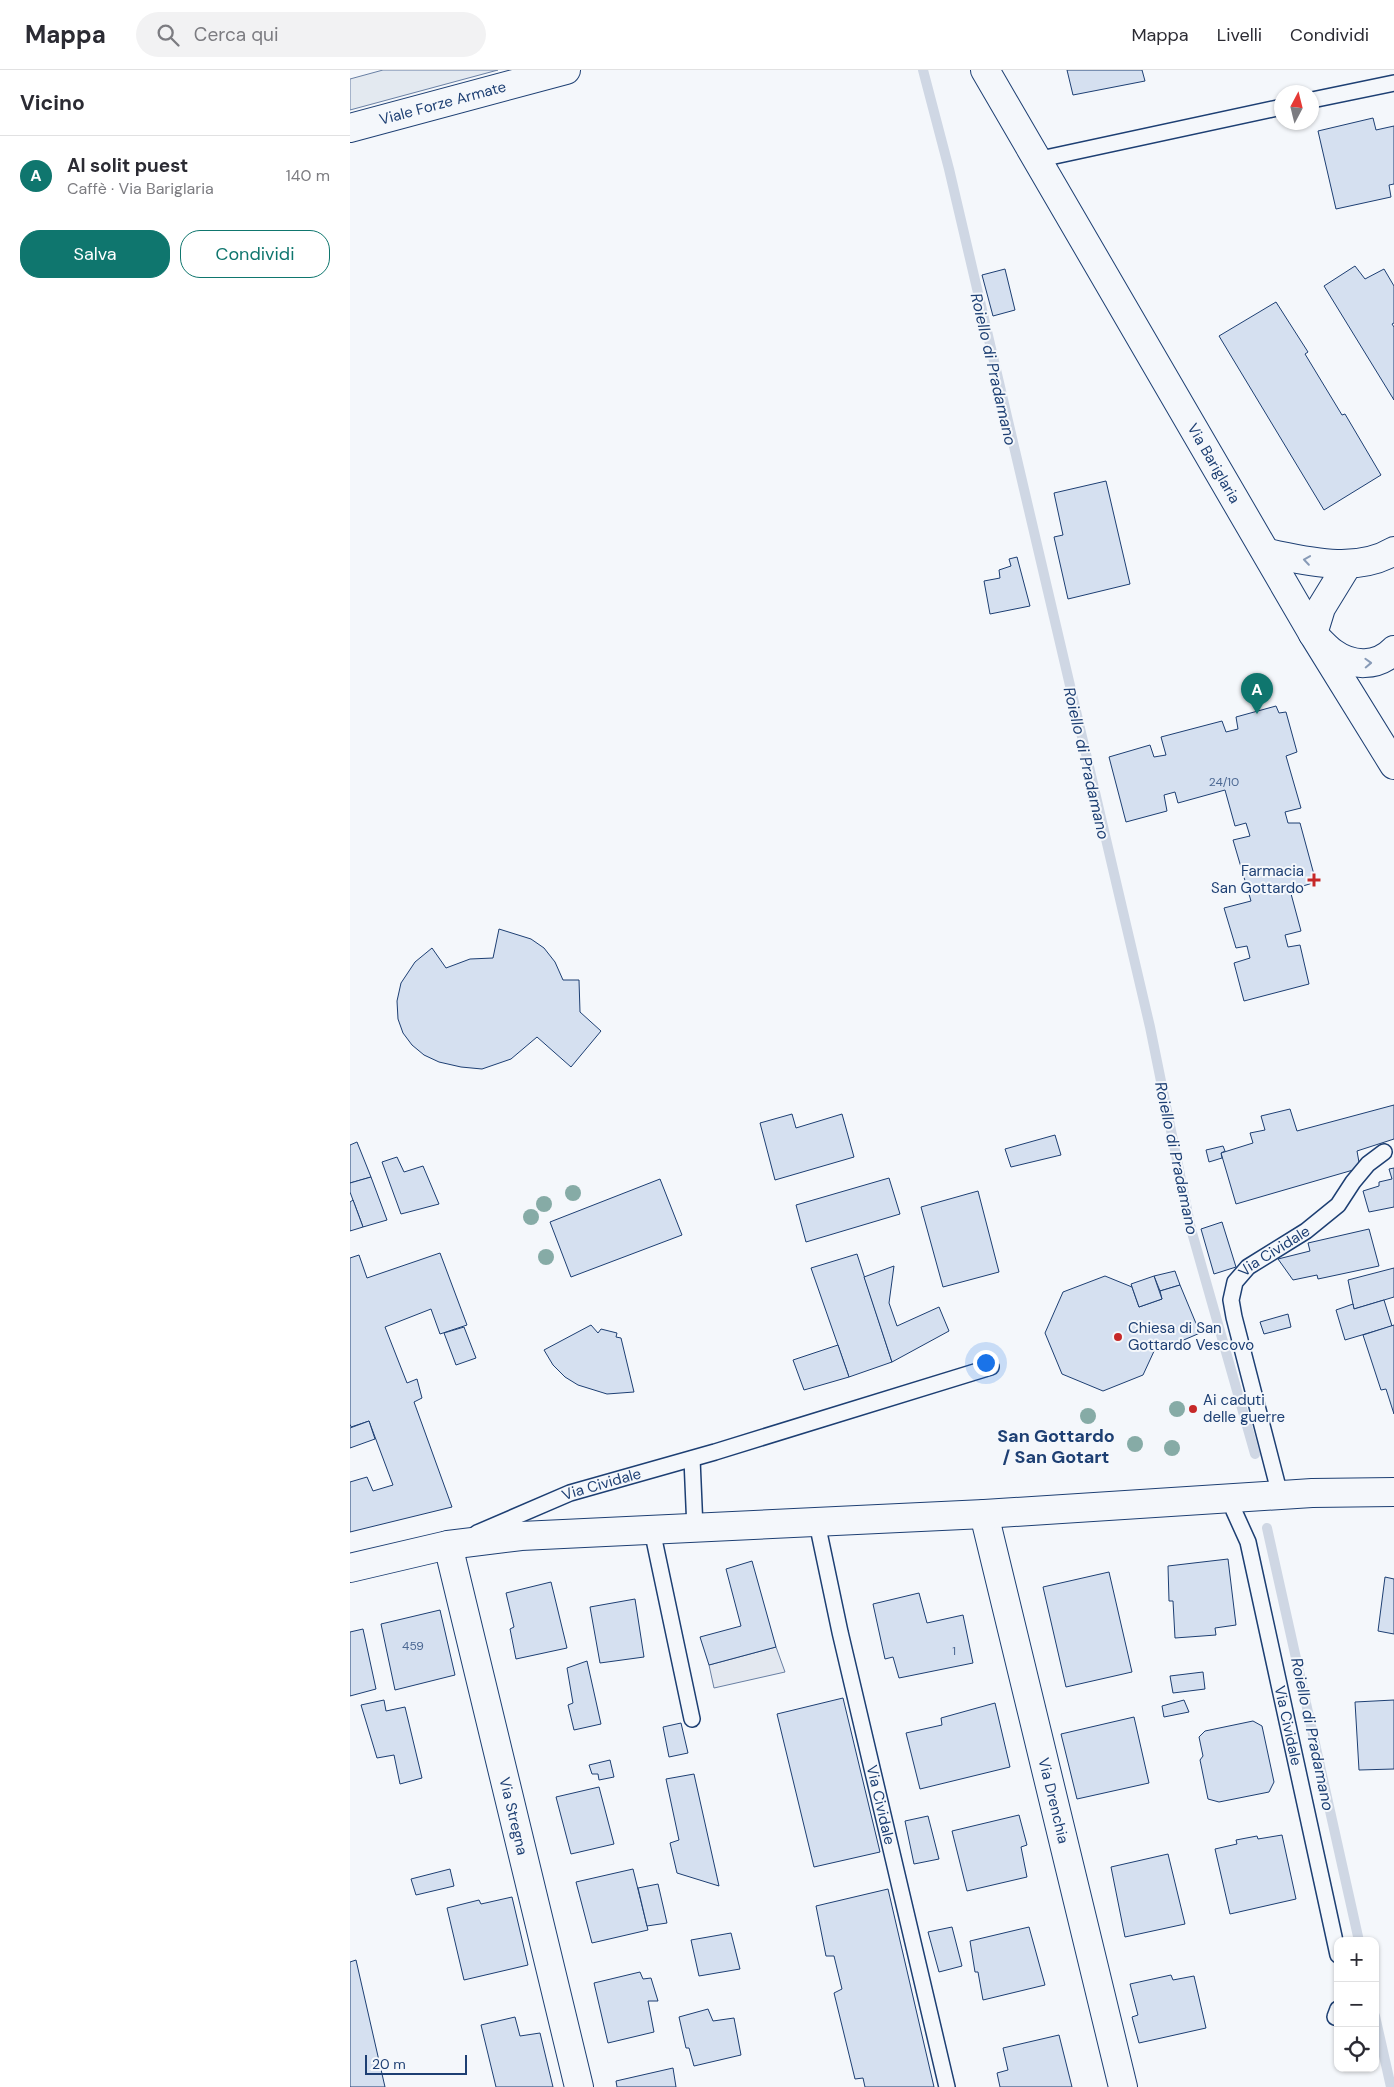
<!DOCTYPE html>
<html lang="it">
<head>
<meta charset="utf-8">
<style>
	body { margin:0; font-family:"DM Sans",sans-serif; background:#f2f2f3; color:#2b2b33 }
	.controls { position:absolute; right:15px; bottom:15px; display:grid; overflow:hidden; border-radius:10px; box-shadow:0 1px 4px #0004 }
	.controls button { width:45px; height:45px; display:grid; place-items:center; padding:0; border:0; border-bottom:1px solid #e1e1e2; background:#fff; color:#2b2b33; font:25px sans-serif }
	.compass { position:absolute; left:924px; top:15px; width:45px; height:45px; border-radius:50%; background:#fff; box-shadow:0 1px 4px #0004; rotate:7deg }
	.scale { position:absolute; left:15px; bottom:12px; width:102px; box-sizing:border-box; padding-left:5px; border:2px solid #1d3f73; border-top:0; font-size:14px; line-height:18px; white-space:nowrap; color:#1d3f73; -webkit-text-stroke:4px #f4f7fb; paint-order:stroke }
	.you { position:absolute; left:635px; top:1292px; width:18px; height:18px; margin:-12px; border:4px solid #fff; border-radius:50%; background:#1a73e8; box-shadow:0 0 0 8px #1a73e833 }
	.badge { display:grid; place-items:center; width:32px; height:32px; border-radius:50%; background:#0f766e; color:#fff; font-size:16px; font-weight:700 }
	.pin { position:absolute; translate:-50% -41px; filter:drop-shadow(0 1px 2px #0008) }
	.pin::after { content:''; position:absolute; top:26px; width:18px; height:15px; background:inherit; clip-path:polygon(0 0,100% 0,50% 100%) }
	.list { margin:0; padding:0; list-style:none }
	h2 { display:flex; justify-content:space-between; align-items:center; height:65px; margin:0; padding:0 20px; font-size:21px }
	h2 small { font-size:16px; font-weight:400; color:#7c7c81 }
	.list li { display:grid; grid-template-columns:32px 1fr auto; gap:15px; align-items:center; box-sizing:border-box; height:80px; padding:0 20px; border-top:1px solid #e1e1e2 }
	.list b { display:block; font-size:19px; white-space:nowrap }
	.list p { margin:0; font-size:16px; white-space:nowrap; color:#7c7c81 }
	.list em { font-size:16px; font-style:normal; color:#7c7c81 }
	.actions { display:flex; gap:10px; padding:15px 20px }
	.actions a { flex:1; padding:11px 0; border:1px solid #0f766e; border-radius:20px; text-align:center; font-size:18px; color:#0f766e }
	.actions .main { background:#0f766e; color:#fff }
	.icon { flex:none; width:28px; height:28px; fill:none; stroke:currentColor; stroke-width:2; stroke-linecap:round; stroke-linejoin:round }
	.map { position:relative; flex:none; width:1044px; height:2017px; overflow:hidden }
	header { display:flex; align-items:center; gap:30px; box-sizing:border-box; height:70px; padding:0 25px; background:#fff; border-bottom:1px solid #e1e1e2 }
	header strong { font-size:24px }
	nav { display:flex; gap:28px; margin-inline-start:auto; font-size:18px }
	.search { width:350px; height:45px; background:#f2f2f3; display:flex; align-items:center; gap:12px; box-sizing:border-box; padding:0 18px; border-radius:28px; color:#7c7c81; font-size:19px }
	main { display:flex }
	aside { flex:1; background:#fff }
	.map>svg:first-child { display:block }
</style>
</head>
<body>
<header>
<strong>Mappa</strong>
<div class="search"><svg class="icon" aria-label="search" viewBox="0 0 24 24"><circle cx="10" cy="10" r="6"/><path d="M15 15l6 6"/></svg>Cerca qui</div>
<nav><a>Mappa</a><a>Livelli</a><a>Condividi</a></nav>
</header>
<main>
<aside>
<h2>Vicino<small></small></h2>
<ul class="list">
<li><span class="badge">A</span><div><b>Al solit puest</b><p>Caffè · Via Bariglaria</p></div><em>140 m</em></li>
</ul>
<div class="actions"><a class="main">Salva</a><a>Condividi</a></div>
</aside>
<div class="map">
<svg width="1044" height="2017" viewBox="0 0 1044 2017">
	<rect width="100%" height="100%" fill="#f4f7fb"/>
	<polygon fill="#e3e9f0" stroke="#687fa3" points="33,0 148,0 0,40 0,9"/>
	<polygon fill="#e3e8f0" stroke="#687fa3" points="426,1577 435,1602 364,1618 359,1595"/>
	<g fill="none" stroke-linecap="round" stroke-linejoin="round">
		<g stroke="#cfd7e4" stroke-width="10">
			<polyline points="573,0 599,99 800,957 841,1159 905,1384"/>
			<polyline points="917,1458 1009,1871"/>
			<polyline points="1025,1946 1041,2017"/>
		</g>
	</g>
	<g fill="#d5e0f0" stroke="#1d3f73">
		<polygon points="717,0 792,0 795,11 723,25"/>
		<polygon points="1023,48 1026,60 1044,56 1044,114 1039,115 1041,127 986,139 968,61"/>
		<polygon points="1005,196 1015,209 1034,199 1044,216 1044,253 1042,254 1044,257 1044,330 974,216"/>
		<polygon points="655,199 665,240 643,246 632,205"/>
		<polygon points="926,232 958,282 955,284 992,345 995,344 1031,405 974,440 869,266"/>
		<polygon points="756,411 780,514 718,529 704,467 713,465 704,423"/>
		<polygon points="667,487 680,536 640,544 634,511 650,508 649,500 661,496 659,489"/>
		<polygon points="926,636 929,643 936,642 947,682 936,686 951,738 935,742 938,753 950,753 966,812 940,820 951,861 935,865 938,877 950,875 959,914 894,931 884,893 900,888 897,876 886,878 874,838 901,831 883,770 900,766 896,753 885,756 875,720 828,733 825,722 814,725 817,741 776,752 759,687 800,675 804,687 816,685 811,667 872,651 876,662 888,659 886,647"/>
		<polygon points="149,859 181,869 194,878 205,892 213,910 229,910 230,942 251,961 221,997 187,967 161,989 132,999 111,997 89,992 74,985 62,975 53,963 48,949 47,931 51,913 65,892 82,878 96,898 120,889 143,888"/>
		<polygon points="1044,1035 1044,1069 1007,1081 1010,1098 886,1134 871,1083 903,1073 900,1063 915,1060 911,1046 940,1039 947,1061"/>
		<polygon points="442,1044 446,1058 492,1044 504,1087 425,1110 410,1053"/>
		<polygon points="705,1065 711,1085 661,1097 655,1079"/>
		<polygon points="7,1072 21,1107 0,1113 0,1075"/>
		<polygon points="873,1076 875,1081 871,1083 872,1088 859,1092 856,1080"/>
		<polygon points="47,1087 54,1102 73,1096 89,1134 51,1144 32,1092"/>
		<polygon points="1044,1098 1044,1137 1019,1142 1013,1121 1029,1116 1029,1112 1042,1109 1039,1099"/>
		<polygon points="21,1107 37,1150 13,1157 0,1122 0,1113"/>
		<polygon points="539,1108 550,1144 456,1172 446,1135"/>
		<polygon points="310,1109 332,1165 221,1207 200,1152"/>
		<polygon points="628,1121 649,1202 593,1217 571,1137"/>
		<polygon points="3,1130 13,1157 0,1161 0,1132"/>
		<polygon points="872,1152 886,1197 864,1204 851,1159"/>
		<polygon points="1019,1159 1029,1196 968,1209 967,1205 943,1210 928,1189 960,1181 958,1173"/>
		<polygon points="90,1183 117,1255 90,1264 81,1239 35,1257 57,1313 67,1309 72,1328 64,1332 102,1437 0,1462 0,1412 17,1407 23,1421 43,1415 19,1351 1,1357 0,1354 0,1188 9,1185 17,1208"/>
		<polygon points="507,1184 542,1292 499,1307 461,1198"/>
		<polygon points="544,1196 539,1233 547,1256 589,1237 599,1261 542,1292 514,1207"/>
		<polygon points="1044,1198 1044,1227 1004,1239 998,1210"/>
		<polygon points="825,1201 830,1215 810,1221 804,1206"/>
		<polygon points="755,1206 782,1217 789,1237 812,1229 810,1221 830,1215 850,1263 815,1278 805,1279 793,1305 753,1321 712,1304 695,1263 713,1222"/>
		<polygon points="804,1206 812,1229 789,1237 781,1214"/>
		<polygon points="1034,1230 1042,1256 995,1270 986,1240 1003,1234 1004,1239"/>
		<polygon points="938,1244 941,1257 914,1264 910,1252"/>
		<polygon points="241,1255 248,1263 251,1259 267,1263 266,1267 271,1268 284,1322 257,1324 228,1315 215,1307 203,1295 194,1280"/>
		<polygon points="1044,1255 1044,1344 1036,1319 1031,1320 1013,1265"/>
		<polygon points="114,1257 126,1288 106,1295 94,1263"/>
		<polygon points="488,1275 499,1307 454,1320 443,1290"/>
		<polygon points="19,1351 25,1369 0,1378 0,1358"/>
		<polygon points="878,1489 886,1555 865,1558 866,1565 825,1568 823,1531 819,1531 818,1496"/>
		<polygon points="402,1491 426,1577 359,1595 350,1567 391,1556 376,1499"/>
		<polygon points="759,1502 782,1602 716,1617 693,1517"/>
		<polygon points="1035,1507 1044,1509 1044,1564 1028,1561"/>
		<polygon points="201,1512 217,1578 166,1589 160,1559 164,1557 156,1523"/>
		<polygon points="569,1523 577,1553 613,1545 623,1593 549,1608 543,1587 535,1589 523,1534"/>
		<polygon points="285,1529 294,1587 250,1593 240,1537"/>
		<polygon points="90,1540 105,1605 45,1620 31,1554"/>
		<polygon points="13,1559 26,1619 0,1626 0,1562"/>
		<polygon points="237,1591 251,1654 224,1660 218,1635 223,1633 217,1598"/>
		<polygon points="853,1602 855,1619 823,1623 820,1606"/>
		<polygon points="493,1628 530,1782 464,1797 427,1644"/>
		<polygon points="34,1630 36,1641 55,1637 72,1708 50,1714 44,1685 27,1688 11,1635"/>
		<polygon points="834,1630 839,1642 814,1647 812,1636"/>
		<polygon points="1044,1630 1044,1699 1009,1700 1005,1632"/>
		<polygon points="645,1633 660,1697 570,1719 556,1663 592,1655 591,1648"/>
		<polygon points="784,1647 799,1713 727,1729 711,1664"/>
		<polygon points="903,1651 912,1656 924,1712 919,1722 869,1732 858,1729 850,1690 853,1686 849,1667 855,1661"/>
		<polygon points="331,1653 338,1683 319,1687 313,1657"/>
		<polygon points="260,1690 264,1707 249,1710 248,1704 242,1704 239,1695"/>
		<polygon points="344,1704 369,1816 327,1803 320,1773 329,1770 316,1709"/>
		<polygon points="249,1717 264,1774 221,1784 206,1727"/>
		<polygon points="669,1745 677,1775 671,1777 677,1807 617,1821 602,1761"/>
		<polygon points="578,1746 589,1789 564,1794 555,1751"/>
		<polygon points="932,1765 946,1829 880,1844 865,1779 887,1774 886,1770 907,1766 908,1769"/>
		<polygon points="818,1784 835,1854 775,1867 761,1797"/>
		<polygon points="100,1799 104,1816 66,1825 61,1809"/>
		<polygon points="283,1799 298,1860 242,1873 226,1812"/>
		<polygon points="308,1814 317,1853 297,1856 288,1818"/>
		<polygon points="538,1819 584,2017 515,2017 513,2008 505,2009 484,1923 492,1919 484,1886 476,1886 466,1836"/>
		<polygon points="162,1827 178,1895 114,1910 97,1838 129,1830 131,1834"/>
		<polygon points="602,1857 612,1896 589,1902 578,1862"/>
		<polygon points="679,1857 695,1915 633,1930 628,1902 625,1902 620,1871"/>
		<polygon points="381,1863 390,1899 349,1906 341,1870"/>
		<polygon points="6,1890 35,2017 0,2017 0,1892"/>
		<polygon points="290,1902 293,1909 301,1908 308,1931 298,1931 304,1962 258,1973 244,1913"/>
		<polygon points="821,1905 823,1910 844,1906 856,1958 789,1973 782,1947 788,1945 780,1914"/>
		<polygon points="358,1939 363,1951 384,1948 391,1985 344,1996 339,1978 336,1978 329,1947"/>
		<polygon points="165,1947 170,1966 190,1963 203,2017 146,2017 131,1955"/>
		<polygon points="709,1965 722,2017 650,2017 647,2003 658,2000 653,1978"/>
		<polygon points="323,1998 326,2017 267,2017 266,2011"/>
	</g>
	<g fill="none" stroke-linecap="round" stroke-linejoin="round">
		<g stroke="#1d3f73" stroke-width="18">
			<g id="service">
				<polyline points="962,30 1044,13"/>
				<polyline points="686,90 932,37"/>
				<polyline points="342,1389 345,1459"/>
				<path id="s1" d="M930,1425L884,1247L881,1230L885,1212L898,1197L956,1161L988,1135L1003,1112L1018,1094L1034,1082"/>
				<path id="s2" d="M882,1428L884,1441L898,1472L988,1885"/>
				<path id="s3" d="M467,1453L490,1562L597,2017"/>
				<polyline points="302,1460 342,1649"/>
				<path id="s4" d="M127,1463L220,1423L365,1382L641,1297"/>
				<polyline points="985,1947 988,1939"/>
			</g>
		</g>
		<g stroke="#1d3f73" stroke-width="30">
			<g id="minor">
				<path d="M917,483C957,491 1006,504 1044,481"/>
				<path d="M998,494L971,538L963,564C969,570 976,578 983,583C1002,597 1028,597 1044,580"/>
				<path id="s5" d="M634,1444L773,2017"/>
				<path id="s6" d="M98,1475L229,2017"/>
			</g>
		</g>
		<g stroke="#1d3f73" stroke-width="30">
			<g id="tertiary">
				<path id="s7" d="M635,0L963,564L1044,695"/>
				<path id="s8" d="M0,58L216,0"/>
			</g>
		</g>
		<g stroke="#1d3f73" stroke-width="30">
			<polyline id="primary" points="0,1498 98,1475 171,1466 634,1444 962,1423 1044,1422"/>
		</g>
		<use href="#service" stroke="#f4f7fb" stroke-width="15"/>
		<use href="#minor" stroke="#f4f7fb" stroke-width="28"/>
		<use href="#tertiary" stroke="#f4f7fb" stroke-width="28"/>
		<use href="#primary" stroke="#f4f7fb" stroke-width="28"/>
	</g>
	<g fill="#86aba6">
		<circle cx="223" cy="1123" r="8"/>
		<circle cx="194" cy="1134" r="8"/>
		<circle cx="181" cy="1147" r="8"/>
		<circle cx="196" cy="1187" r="8"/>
		<circle cx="827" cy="1339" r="8"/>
		<circle cx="738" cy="1346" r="8"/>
		<circle cx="785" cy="1374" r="8"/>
		<circle cx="822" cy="1378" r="8"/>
	</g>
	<defs><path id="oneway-chevron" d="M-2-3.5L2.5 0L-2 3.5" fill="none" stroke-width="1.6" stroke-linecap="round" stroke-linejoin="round" transform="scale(1.25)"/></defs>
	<g stroke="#889bb7">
		<use href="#oneway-chevron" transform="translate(957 490) rotate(-172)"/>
		<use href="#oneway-chevron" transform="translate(1018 593) rotate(-2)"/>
	</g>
	<g fill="#c62828" stroke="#f4f7fb" stroke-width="2">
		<path d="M961.5 802.5h5v5h5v5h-5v5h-5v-5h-5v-5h5z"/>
		<circle cx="768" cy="1267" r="5"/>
		<circle cx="843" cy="1339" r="5"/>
	</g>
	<g text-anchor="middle" stroke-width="4" stroke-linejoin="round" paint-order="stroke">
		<g font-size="12" fill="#4b6792">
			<text x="874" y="716">24/10</text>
			<text x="63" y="1580">459</text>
			<text x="604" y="1585">1</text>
		</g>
		<g font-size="15" fill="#1d3f73" stroke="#f4f7fb">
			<text dy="5" stroke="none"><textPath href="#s8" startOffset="96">Viale Forze Armate</textPath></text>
			<text dy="5" stroke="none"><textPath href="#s7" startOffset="455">Via Bariglaria</textPath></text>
			<text dy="5" stroke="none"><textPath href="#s1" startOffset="270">Via Cividale</textPath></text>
			<text dy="5" stroke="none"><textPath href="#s4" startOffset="134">Via Cividale</textPath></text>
			<text dy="5" stroke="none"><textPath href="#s2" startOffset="235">Via Cividale</textPath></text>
			<text dy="5" stroke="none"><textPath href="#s5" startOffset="295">Via Drenchia</textPath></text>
			<text dy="5" stroke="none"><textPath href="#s3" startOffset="289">Via Cividale</textPath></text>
			<text dy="5" stroke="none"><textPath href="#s6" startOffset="279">Via Stregna</textPath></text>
		</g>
		<g font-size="15" fill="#1d3f73" stroke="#f4f7fb" text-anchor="start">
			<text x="954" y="806" text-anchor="end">Farmacia<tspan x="954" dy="17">San Gottardo</tspan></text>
			<text x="778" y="1263">Chiesa di San<tspan x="778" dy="17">Gottardo Vescovo</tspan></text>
			<text x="853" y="1335">Ai caduti<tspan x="853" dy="17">delle guerre</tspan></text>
		</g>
		<g font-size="16" font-style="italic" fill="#1d3f73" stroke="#f4f7fb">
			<text transform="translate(644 299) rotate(77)" y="6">Roiello di Pradamano</text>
			<text transform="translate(737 693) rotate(77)" y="6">Roiello di Pradamano</text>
			<text transform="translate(827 1088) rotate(78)" y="6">Roiello di Pradamano</text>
			<text transform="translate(963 1664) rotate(78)" y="6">Roiello di Pradamano</text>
		</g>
		<g font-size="18" font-weight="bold" fill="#1d3f73" stroke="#f4f7fb">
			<text x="706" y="1372">San Gottardo<tspan x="706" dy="21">/ San Gotart</tspan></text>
		</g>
	</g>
</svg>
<div class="controls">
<button>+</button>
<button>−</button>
<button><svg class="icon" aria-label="locate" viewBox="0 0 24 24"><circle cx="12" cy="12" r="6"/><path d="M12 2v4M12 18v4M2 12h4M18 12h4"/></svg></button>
</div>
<svg class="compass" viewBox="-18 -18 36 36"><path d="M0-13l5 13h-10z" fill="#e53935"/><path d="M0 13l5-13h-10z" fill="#7c7c81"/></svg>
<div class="scale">20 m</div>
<div class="you"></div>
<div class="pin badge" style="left:907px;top:644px">A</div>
</div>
</main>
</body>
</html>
